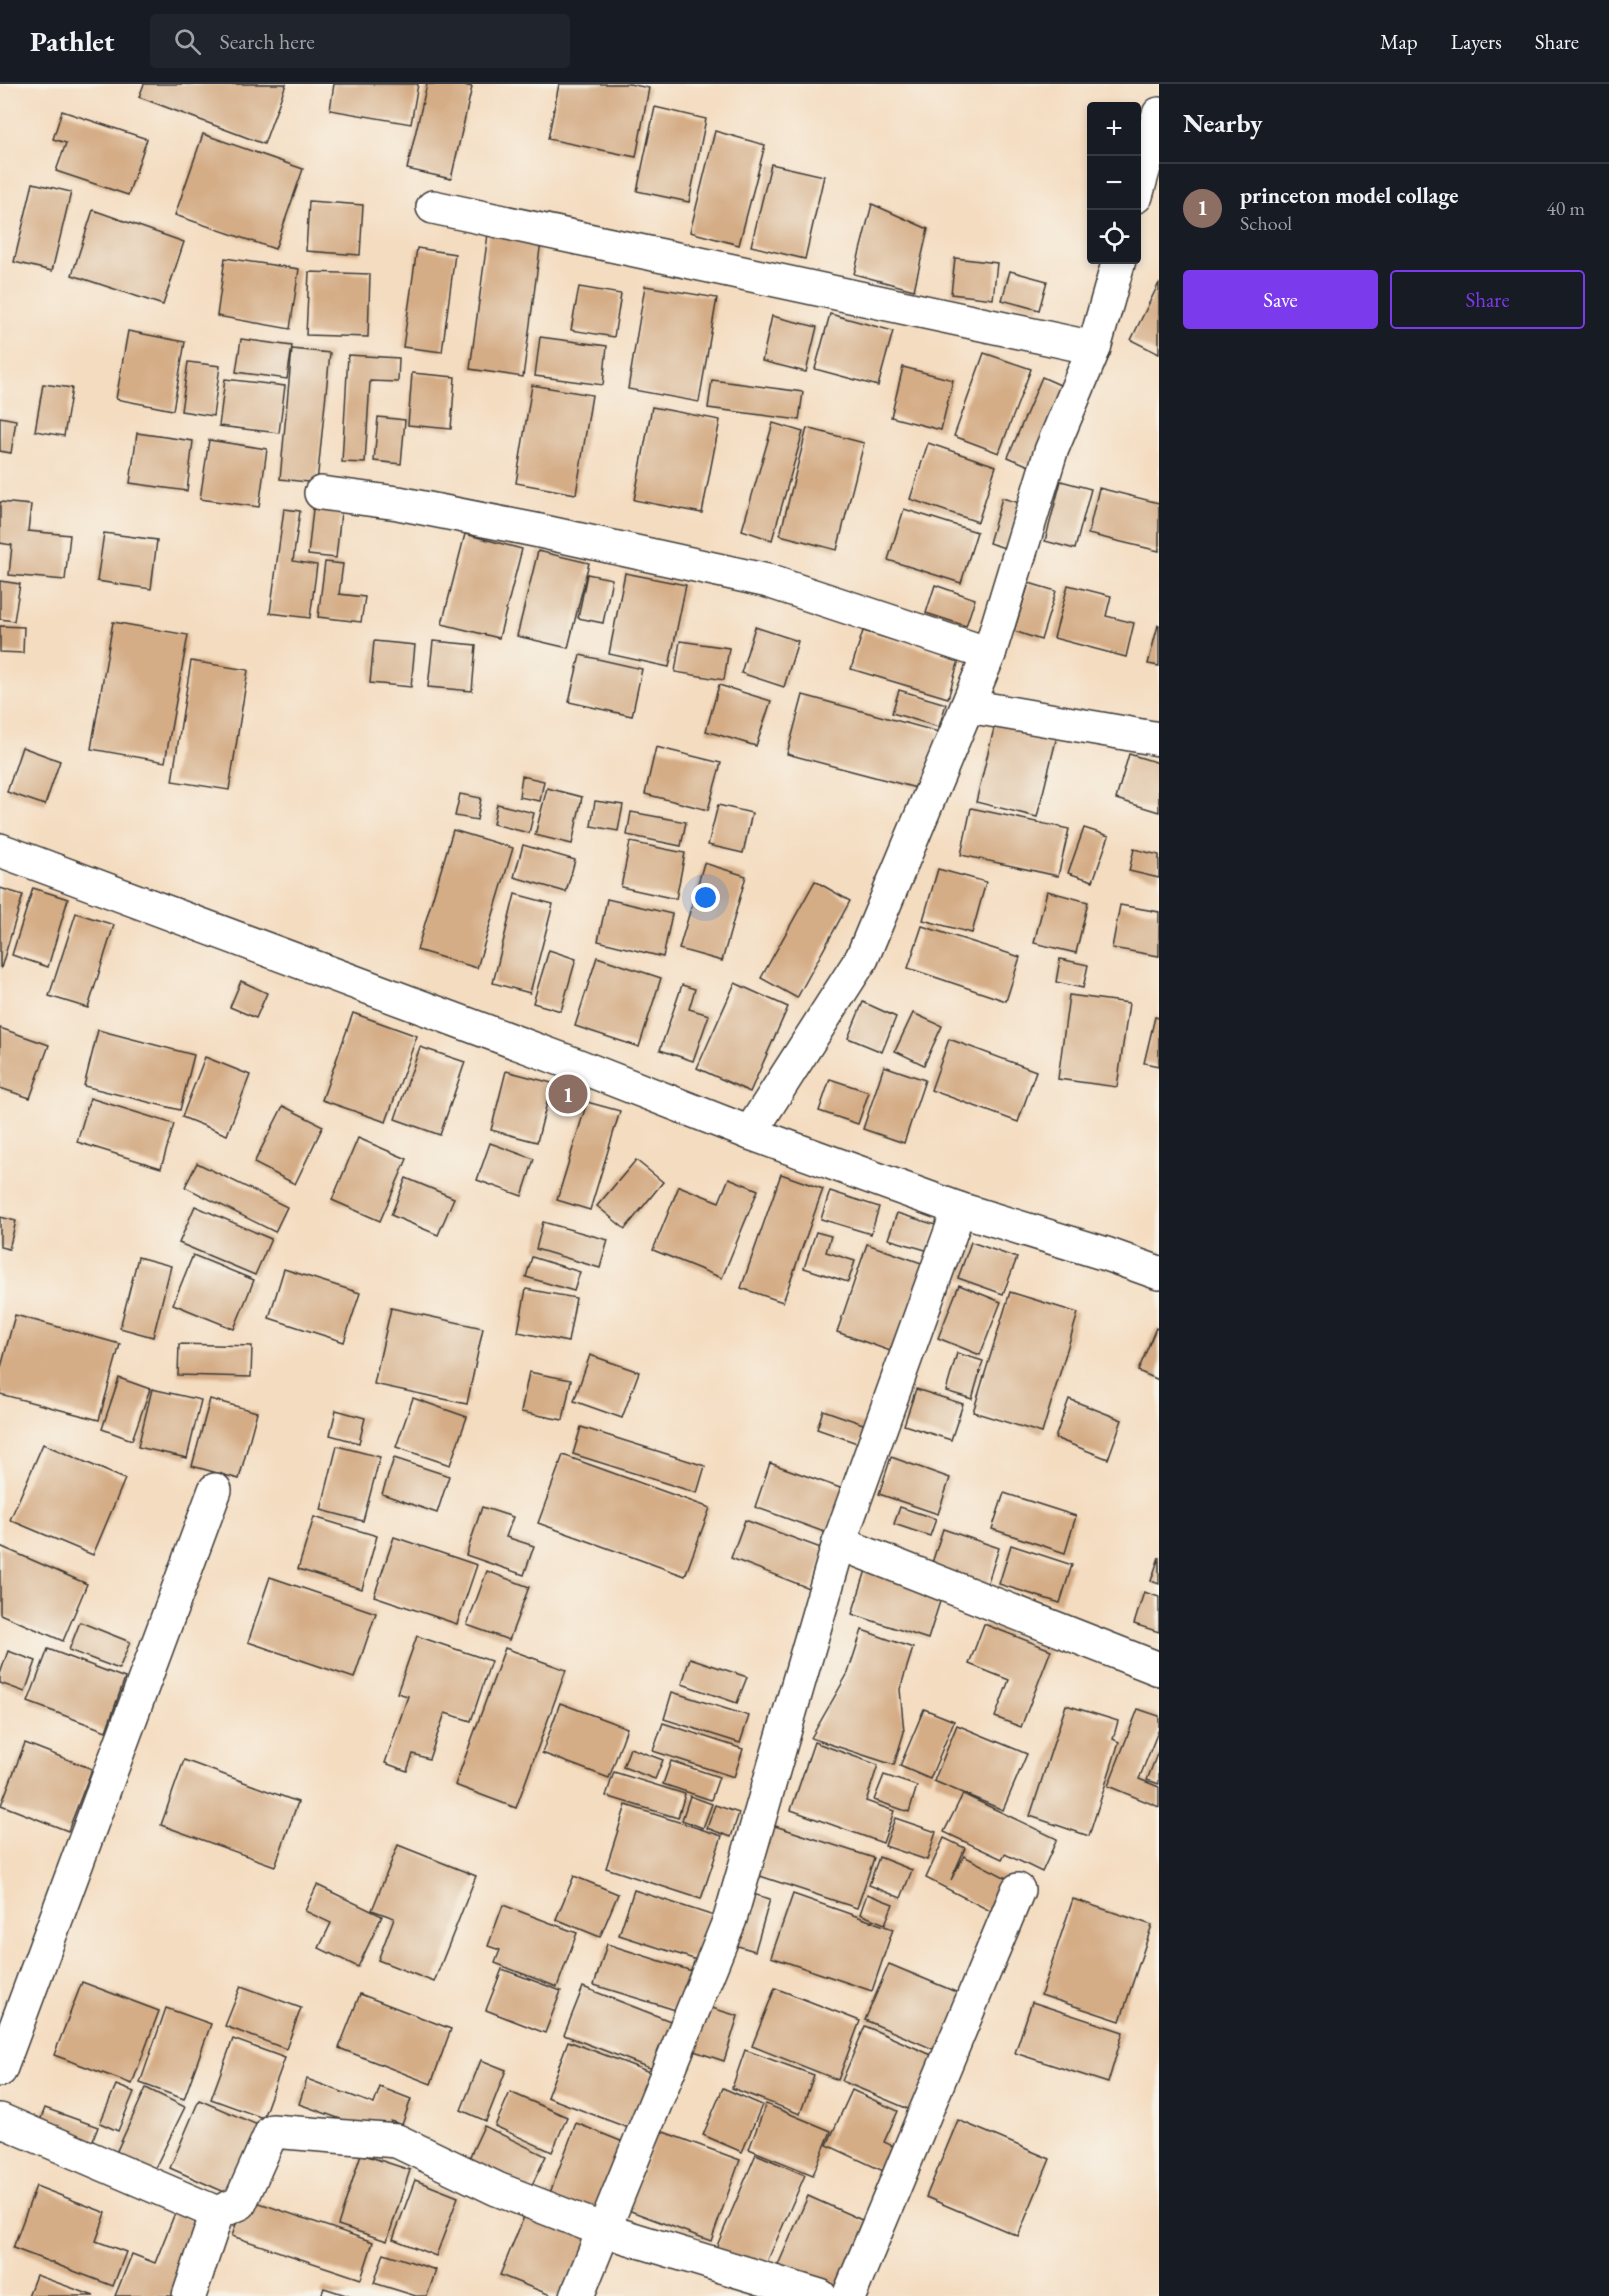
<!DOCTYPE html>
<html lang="en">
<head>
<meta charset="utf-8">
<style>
	body { margin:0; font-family:"EB Garamond",serif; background:#20242c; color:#f1f3f6 }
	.controls { position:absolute; right:18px; top:18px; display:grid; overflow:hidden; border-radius:6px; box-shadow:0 3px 9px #0003 }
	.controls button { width:54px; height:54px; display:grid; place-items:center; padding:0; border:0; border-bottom:2px solid #363941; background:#171b24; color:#f1f3f6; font:30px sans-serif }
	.you { position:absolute; left:706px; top:814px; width:21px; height:21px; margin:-15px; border:4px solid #fff; border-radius:50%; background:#1a73e8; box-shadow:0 0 0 9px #1a73e833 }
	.badge { display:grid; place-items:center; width:39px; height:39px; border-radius:50%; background:#7c3aed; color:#fff; font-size:20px; font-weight:700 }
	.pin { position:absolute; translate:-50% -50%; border:3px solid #fff; box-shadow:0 2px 6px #0006 }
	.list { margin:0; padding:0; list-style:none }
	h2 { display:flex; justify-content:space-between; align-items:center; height:78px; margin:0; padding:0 24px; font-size:26px }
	h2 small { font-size:20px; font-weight:400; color:#9ea1a6 }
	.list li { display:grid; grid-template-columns:39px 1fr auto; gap:18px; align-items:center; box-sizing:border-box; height:90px; padding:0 24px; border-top:2px solid #363941 }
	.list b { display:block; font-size:22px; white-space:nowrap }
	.list p { margin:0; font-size:20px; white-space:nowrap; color:#9ea1a6 }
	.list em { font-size:20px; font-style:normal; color:#9ea1a6 }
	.actions { display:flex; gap:12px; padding:18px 24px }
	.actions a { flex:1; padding:14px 0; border:2px solid #7c3aed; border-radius:6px; text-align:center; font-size:21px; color:#7c3aed }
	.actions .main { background:#7c3aed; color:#fff }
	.icon { flex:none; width:33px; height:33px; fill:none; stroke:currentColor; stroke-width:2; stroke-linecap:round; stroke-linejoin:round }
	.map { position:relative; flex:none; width:1159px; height:2212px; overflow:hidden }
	header { display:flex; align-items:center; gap:36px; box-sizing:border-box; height:84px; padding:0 30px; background:#171b24; border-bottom:2px solid #363941 }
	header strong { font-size:28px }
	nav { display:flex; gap:33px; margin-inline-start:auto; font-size:21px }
	.search { width:420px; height:54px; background:#20242c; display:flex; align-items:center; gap:15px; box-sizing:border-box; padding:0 21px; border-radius:6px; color:#9ea1a6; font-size:22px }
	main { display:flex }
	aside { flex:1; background:#171b24 }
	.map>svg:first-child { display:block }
</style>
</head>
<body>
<header>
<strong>Pathlet</strong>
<div class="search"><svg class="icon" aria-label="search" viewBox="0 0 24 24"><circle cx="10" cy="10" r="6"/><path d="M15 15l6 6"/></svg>Search here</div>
<nav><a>Map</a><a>Layers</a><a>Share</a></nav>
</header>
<main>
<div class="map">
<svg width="1159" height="2212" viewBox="0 0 1159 2212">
	<rect width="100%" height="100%" fill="#f7f3e8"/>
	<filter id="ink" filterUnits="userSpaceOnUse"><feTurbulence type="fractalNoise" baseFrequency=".0167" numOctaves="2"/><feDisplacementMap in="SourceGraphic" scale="12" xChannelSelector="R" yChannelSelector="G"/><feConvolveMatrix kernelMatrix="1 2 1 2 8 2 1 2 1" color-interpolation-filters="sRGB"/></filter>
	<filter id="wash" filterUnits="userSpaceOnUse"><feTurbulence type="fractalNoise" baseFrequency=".008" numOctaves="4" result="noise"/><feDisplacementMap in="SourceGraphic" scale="24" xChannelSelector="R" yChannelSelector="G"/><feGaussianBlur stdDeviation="1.35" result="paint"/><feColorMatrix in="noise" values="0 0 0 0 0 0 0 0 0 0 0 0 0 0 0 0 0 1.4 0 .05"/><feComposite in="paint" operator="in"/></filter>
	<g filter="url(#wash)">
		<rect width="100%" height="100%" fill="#f4dcc0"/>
		<g id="blocks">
			<g fill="#d4ac85">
				<polygon points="144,0 286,0 264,60 139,13"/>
				<polygon points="334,0 418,0 411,40 330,26"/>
				<polygon points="427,0 461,0 472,3 451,95 407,85"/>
				<polygon points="559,0 629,0 649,4 636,73 548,55"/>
				<polygon points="655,23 706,35 689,118 637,107"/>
				<polygon points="62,27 147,55 128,111 56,87 66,59 53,55"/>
				<polygon points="715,47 765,61 739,161 690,148"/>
				<polygon points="203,50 303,85 275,165 175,131"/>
				<polygon points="771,80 824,92 805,175 751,162"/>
				<polygon points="33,99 71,108 52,187 14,178"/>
				<polygon points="309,117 363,121 360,171 306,167"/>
				<polygon points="872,120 928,145 914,206 854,190"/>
				<polygon points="93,126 184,158 163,221 72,191"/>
				<polygon points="488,150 541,157 523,293 470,285"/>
				<polygon points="417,164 455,170 442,268 403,263"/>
				<polygon points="225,174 299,185 290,245 217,232"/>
				<polygon points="955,174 997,179 993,215 951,210"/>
				<polygon points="1010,187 1047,197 1039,226 1002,216"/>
				<polygon points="309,188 370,190 368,253 306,251"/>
				<polygon points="1159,199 1159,270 1131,256"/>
				<polygon points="645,202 717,214 699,318 628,305"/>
				<polygon points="579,203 621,210 614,253 571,246"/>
				<polygon points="830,230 893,247 878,302 815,285"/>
				<polygon points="772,232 817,243 806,288 762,277"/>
				<polygon points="128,247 185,258 173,326 116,315"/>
				<polygon points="540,253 607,262 603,301 535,292"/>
				<polygon points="241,255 292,262 287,295 236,288"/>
				<polygon points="292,265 330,269 317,399 280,395"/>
				<polygon points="984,269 1031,285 999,369 954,352"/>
				<polygon points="348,271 399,274 398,298 370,297 365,379 342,378"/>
				<polygon points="188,278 220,282 213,332 181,327"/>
				<polygon points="903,283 953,296 941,346 891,333"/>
				<polygon points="412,289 455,293 451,345 408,341"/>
				<polygon points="1042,293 1069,305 1036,385 1008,373"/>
				<polygon points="225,295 285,302 279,349 219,342"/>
				<polygon points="712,296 803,308 799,336 708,324"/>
				<polygon points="43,300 72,304 64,352 35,347"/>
				<polygon points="532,301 592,311 576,410 516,399"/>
				<polygon points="652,323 720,336 702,429 634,416"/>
				<polygon points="0,333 16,336 11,369 0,367"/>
				<polygon points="378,333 405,336 401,380 374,377"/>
				<polygon points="773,339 803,348 772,456 742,446"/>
				<polygon points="807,344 864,359 837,466 780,451"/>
				<polygon points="137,349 193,357 187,407 130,399"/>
				<polygon points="209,356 267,365 259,423 200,415"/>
				<polygon points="928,359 996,382 978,438 910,415"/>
				<polygon points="1061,397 1091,405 1075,465 1045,457"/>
				<polygon points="1099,404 1159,419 1159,467 1088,450"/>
				<polygon points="1002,414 1027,421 1014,467 989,459"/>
				<polygon points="0,418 31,421 28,447 70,451 65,496 9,491 12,461 0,459"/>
				<polygon points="284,425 300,427 293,477 317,481 310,534 270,529"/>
				<polygon points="313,425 341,428 336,474 308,471"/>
				<polygon points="904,425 977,448 961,499 888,476"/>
				<polygon points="104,449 157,456 151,505 97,497"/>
				<polygon points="465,450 522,465 499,554 442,540"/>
				<polygon points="538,467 589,479 568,564 517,552"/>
				<polygon points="325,478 343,480 339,510 365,513 361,538 318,533"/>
				<polygon points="625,489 686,501 669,583 609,570"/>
				<polygon points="587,490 612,495 603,539 578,534"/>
				<polygon points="0,497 20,500 14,537 0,535"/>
				<polygon points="1029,499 1056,507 1041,556 1014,547"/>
				<polygon points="935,501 975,515 966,542 926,529"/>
				<polygon points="1068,501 1111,512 1106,532 1134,539 1126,573 1054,554"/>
				<polygon points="113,538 188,551 165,678 91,665"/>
				<polygon points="1158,541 1159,541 1159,582 1148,580"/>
				<polygon points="0,542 24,543 23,569 0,568"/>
				<polygon points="755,543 798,557 784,603 741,589"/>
				<polygon points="863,547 959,576 948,614 851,585"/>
				<polygon points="374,557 415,561 411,603 370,599"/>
				<polygon points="433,557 476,561 472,607 428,603"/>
				<polygon points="680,557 729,564 724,596 675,588"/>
				<polygon points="580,571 642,585 632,632 569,618"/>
				<polygon points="191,577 248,586 229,706 172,697"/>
				<polygon points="719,601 771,617 756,662 706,647"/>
				<polygon points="899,606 946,620 939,643 892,629"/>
				<polygon points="803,611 939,648 924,706 787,670"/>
				<polygon points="997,632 1058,648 1037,733 976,718"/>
				<polygon points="22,663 60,677 45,721 7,708"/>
				<polygon points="656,663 721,679 708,726 645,710"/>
				<polygon points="1129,670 1159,679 1159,728 1116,715"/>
				<polygon points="522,692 544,697 540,717 519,713"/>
				<polygon points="547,704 582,713 572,760 535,751"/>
				<polygon points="460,710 481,714 477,736 455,732"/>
				<polygon points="595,717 623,721 618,747 591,742"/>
				<polygon points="497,720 534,729 529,749 493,740"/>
				<polygon points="718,721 752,729 743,769 708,761"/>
				<polygon points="971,724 1069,745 1058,792 961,771"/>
				<polygon points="631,728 686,738 681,762 627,751"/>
				<polygon points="1084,744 1109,752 1093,797 1068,789"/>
				<polygon points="453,746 513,764 477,884 417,866"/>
				<polygon points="630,758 685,769 676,815 621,803"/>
				<polygon points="523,761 575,776 566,808 514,793"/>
				<polygon points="1134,765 1159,771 1159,794 1129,787"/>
				<polygon points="704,779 746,792 722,877 679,865"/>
				<polygon points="938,785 986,798 972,849 923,836"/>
				<polygon points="815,797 850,817 797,914 761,894"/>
				<polygon points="0,804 23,811 1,884 0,883"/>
				<polygon points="33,804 68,815 48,883 12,871"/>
				<polygon points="1047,807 1088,818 1076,869 1034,859"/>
				<polygon points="515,810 553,820 530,909 493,899"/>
				<polygon points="607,815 672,830 663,873 598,857"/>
				<polygon points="1120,821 1159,828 1159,872 1112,864"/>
				<polygon points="76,829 114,841 88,924 49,912"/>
				<polygon points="922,842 1020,873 1006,917 908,884"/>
				<polygon points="549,866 576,875 561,927 533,919"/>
				<polygon points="597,873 661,894 639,963 575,942"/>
				<polygon points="1060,875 1088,881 1083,904 1056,898"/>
				<polygon points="241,897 267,909 256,934 230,923"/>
				<polygon points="735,899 788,923 750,1008 697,984"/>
				<polygon points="682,901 695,905 689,925 709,931 693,977 660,966"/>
				<polygon points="1069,911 1129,919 1117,1003 1058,995"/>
				<polygon points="863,918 896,933 882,968 848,954"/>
				<polygon points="353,929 417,952 386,1038 322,1016"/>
				<polygon points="913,929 942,942 924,981 895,967"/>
				<polygon points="1155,933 1159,934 1159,982 1144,979"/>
				<polygon points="0,944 49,961 30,1014 0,1004"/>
				<polygon points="98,946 194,971 180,1026 84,1002"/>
				<polygon points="949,955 1036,987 1018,1038 931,1006"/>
				<polygon points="420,963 465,978 440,1051 395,1035"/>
				<polygon points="205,973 250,991 227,1051 182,1033"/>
				<polygon points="884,982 925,996 904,1059 863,1045"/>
				<polygon points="506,987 552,999 537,1058 491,1046"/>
				<polygon points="830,995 869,1008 858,1040 819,1027"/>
				<polygon points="90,1014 174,1040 161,1084 77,1058"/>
				<polygon points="587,1018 620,1027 590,1126 557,1116"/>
				<polygon points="283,1022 323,1042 295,1100 254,1079"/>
				<polygon points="358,1054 407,1075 380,1137 332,1116"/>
				<polygon points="490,1059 534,1075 522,1112 477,1096"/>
				<polygon points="636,1076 663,1098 625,1145 597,1122"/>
				<polygon points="197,1079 287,1123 275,1148 185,1103"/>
				<polygon points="781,1090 823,1105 783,1218 741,1204"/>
				<polygon points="406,1094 454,1114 438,1151 391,1131"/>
				<polygon points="729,1094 758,1106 722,1194 653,1166 679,1102 719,1118"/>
				<polygon points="830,1107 879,1123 871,1150 821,1135"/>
				<polygon points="195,1122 271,1155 255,1191 179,1159"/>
				<polygon points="897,1129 936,1141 929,1167 888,1155"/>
				<polygon points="0,1133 16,1137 9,1165 0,1163"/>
				<polygon points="543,1138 608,1156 600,1184 536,1165"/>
				<polygon points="816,1148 831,1152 826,1168 855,1177 848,1198 804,1184"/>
				<polygon points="971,1158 1017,1174 1003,1210 958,1194"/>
				<polygon points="867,1160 927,1181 896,1269 837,1248"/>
				<polygon points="193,1171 254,1196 234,1245 173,1220"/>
				<polygon points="138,1173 171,1182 153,1253 120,1244"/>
				<polygon points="532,1173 580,1188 574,1207 526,1193"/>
				<polygon points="284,1185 360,1209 344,1258 269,1234"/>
				<polygon points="959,1201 1001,1218 980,1271 938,1254"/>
				<polygon points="526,1205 576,1214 568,1258 518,1248"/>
				<polygon points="1010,1208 1078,1229 1042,1349 973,1328"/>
				<polygon points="391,1224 483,1244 467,1320 374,1300"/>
				<polygon points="15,1231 120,1260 99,1336 0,1310 0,1287"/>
				<polygon points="1156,1244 1159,1246 1159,1296 1138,1287"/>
				<polygon points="179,1260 252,1262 251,1293 178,1291"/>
				<polygon points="957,1269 983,1277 972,1315 946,1307"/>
				<polygon points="590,1271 639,1288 622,1334 574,1317"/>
				<polygon points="529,1288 571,1296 563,1336 521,1328"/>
				<polygon points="119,1294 150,1305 132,1356 102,1345"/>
				<polygon points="152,1305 201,1316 187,1374 138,1363"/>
				<polygon points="916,1305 963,1320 951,1356 904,1341"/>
				<polygon points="413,1314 467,1333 450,1381 396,1363"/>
				<polygon points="210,1315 257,1328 239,1395 192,1382"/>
				<polygon points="1069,1315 1122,1336 1108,1375 1055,1354"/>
				<polygon points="336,1326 365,1334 359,1359 330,1351"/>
				<polygon points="823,1326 866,1341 860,1360 817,1345"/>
				<polygon points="581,1343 705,1382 697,1409 573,1370"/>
				<polygon points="43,1360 125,1395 93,1471 10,1436"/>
				<polygon points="337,1362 380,1373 363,1437 321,1426"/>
				<polygon points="563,1371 710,1424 685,1492 538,1439"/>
				<polygon points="891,1373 950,1394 938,1430 879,1410"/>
				<polygon points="394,1374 449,1392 437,1429 382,1410"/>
				<polygon points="770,1379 843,1405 827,1449 755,1423"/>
				<polygon points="1004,1409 1076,1432 1065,1469 992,1445"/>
				<polygon points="482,1423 513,1433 506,1453 534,1462 524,1491 466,1471"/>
				<polygon points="900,1423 936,1435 930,1452 894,1440"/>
				<polygon points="314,1433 377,1452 362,1505 298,1485"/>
				<polygon points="745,1436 826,1466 811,1505 731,1474"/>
				<polygon points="943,1445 999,1464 987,1501 931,1482"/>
				<polygon points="394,1453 477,1481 457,1540 374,1512"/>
				<polygon points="1011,1461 1072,1481 1060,1519 999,1500"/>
				<polygon points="0,1462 87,1500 63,1557 0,1530"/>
				<polygon points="1159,1473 1159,1500 1151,1497"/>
				<polygon points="867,1483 943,1508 928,1555 852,1530"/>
				<polygon points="487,1487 529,1503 509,1556 467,1541"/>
				<polygon points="270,1493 376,1529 354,1594 248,1558"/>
				<polygon points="1144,1508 1159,1513 1159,1548 1134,1540"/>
				<polygon points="80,1538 130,1558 119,1585 69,1566"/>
				<polygon points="984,1540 1051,1566 1021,1643 995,1633 1009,1596 969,1580"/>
				<polygon points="862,1546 913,1564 900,1605 904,1648 894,1681 811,1654 848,1589"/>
				<polygon points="417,1552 491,1577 471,1637 445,1629 429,1675 413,1670 407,1687 385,1679 408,1612 397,1609"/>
				<polygon points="505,1564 566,1586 516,1724 455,1701"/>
				<polygon points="48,1565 125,1594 106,1647 28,1618"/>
				<polygon points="8,1567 36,1577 25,1608 0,1599 0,1590"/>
				<polygon points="690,1574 747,1593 737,1619 682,1600"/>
				<polygon points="672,1608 749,1632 740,1659 664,1635"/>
				<polygon points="560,1619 627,1644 609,1694 542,1669"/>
				<polygon points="1066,1621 1118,1637 1113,1655 1119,1658 1089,1752 1030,1732"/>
				<polygon points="924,1625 954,1637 930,1695 900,1682"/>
				<polygon points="1138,1625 1159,1632 1159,1645 1139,1695 1159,1703 1159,1723 1108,1702"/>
				<polygon points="663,1639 743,1665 734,1693 653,1667"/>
				<polygon points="957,1641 1027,1670 1003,1726 934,1697"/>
				<polygon points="814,1658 878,1681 866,1717 894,1727 883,1759 791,1726"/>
				<polygon points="25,1659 92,1685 68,1747 1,1721"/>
				<polygon points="630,1664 663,1676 655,1695 623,1683"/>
				<polygon points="1159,1665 1159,1700 1147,1696"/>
				<polygon points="184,1676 298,1718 275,1782 161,1741"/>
				<polygon points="671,1677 719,1693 711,1716 663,1700"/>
				<polygon points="614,1688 685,1710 678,1734 606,1712"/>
				<polygon points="884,1691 917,1702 909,1728 874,1716"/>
				<polygon points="963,1710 1057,1755 1042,1788 1005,1770 1002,1775 944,1748"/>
				<polygon points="690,1712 712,1720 703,1744 682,1736"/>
				<polygon points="626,1721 722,1752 701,1815 606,1784"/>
				<polygon points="715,1721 739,1729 731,1753 707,1744"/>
				<polygon points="895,1734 936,1748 927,1776 885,1762"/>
				<polygon points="772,1741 874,1774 857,1824 757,1791"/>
				<polygon points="944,1754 965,1764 951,1796 964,1772 1018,1800 1002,1833 926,1794"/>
				<polygon points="398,1761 476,1792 434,1898 378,1876 394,1834 372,1826"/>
				<polygon points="879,1773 912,1786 901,1814 869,1801"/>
				<polygon points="574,1792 618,1810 600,1853 556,1835"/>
				<polygon points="317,1801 382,1832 358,1883 319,1864 331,1839 305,1827"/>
				<polygon points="634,1806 714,1832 700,1877 619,1851"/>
				<polygon points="746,1808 770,1815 755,1867 731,1860"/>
				<polygon points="793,1810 893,1845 872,1907 771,1873"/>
				<polygon points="867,1810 893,1820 885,1840 860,1830"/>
				<polygon points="1073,1815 1152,1841 1120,1937 1041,1911"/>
				<polygon points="503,1821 577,1849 557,1903 495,1879 500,1866 488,1862"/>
				<polygon points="607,1860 695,1888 682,1928 594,1901"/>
				<polygon points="889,1880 963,1911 940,1968 865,1936"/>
				<polygon points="502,1885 561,1907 545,1949 486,1926"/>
				<polygon points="82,1898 159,1927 132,2000 54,1971"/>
				<polygon points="241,1902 301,1924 286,1965 225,1942"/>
				<polygon points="583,1903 678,1940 660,1988 564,1951"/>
				<polygon points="775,1904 860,1937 838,1996 752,1962"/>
				<polygon points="360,1910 451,1945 431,2000 339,1964"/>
				<polygon points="1032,1918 1123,1948 1108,1999 1015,1969"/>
				<polygon points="702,1921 738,1932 724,1977 688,1965"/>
				<polygon points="166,1924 211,1940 184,2015 140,1999"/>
				<polygon points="865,1942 936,1973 913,2027 842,1997"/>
				<polygon points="233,1955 285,1974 263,2034 211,2015"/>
				<polygon points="568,1957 660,1992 639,2048 547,2013"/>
				<polygon points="745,1966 814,1991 800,2030 732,2004"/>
				<polygon points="481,1976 506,1986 486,2037 461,2026"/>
				<polygon points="307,1995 374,2020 380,2003 411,2015 402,2041 391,2037 385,2051 299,2020"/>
				<polygon points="116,2001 134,2008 118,2047 100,2039"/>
				<polygon points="146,2004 185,2023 152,2090 115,2071"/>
				<polygon points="723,2004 762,2021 742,2068 703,2051"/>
				<polygon points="852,2006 898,2027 884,2058 906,2068 894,2092 827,2061"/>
				<polygon points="510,2008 567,2033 552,2068 495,2042"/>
				<polygon points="199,2016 267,2045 238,2114 170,2084"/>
				<polygon points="766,2020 831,2047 813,2091 749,2065"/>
				<polygon points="45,2024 98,2043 89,2066 36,2047"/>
				<polygon points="958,2036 1050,2075 1018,2152 926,2113"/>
				<polygon points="576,2039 628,2060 599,2137 547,2117"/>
				<polygon points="484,2042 546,2072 526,2113 465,2083"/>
				<polygon points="658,2046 740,2076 711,2157 628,2126"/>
				<polygon points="361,2070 410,2086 387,2157 338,2141"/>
				<polygon points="756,2070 805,2091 764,2185 716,2164"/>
				<polygon points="415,2096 458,2113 436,2172 393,2155"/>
				<polygon points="36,2102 106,2129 96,2157 126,2168 113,2202 13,2164"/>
				<polygon points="808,2112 873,2141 843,2209 778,2181"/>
				<polygon points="245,2114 373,2158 361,2195 232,2152"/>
				<polygon points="526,2128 595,2156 573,2212 553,2212 500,2191"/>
				<polygon points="175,2129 208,2142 181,2212 115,2212 132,2170 155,2179"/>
				<polygon points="384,2169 436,2186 427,2212 416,2212 374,2199"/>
				<polygon points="36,2191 94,2212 28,2212"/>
				<polygon points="324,2204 349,2212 321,2212"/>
			</g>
		</g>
	</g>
	<g filter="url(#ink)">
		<use href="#blocks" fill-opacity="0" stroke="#3c3935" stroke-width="1.5"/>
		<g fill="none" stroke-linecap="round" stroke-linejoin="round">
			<g stroke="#3c3935" stroke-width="36">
				<g id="minor">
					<polyline points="1136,112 1159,30"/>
					<polyline points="433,123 1094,264"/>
					<polyline points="321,409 398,419 535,446 768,497 989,570"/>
					<polyline points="968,622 1159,655"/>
					<polyline points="0,766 566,977 750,1049 959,1125 1106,1170 1159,1189"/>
					<polyline points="750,1049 862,874 989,570 1051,367 1094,264 1119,176"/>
					<polyline points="839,1459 1159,1585"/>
					<polyline points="0,1986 215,1406"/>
					<polyline points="0,2036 217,2129"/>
					<polyline points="189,2212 217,2129 240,2119 272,2047 397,2057 497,2105 603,2146 820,2212"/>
					<polyline points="577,2212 730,1835 839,1459 959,1125"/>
					<polyline points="849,2212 1018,1806"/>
				</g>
			</g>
			<use href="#minor" stroke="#fff" stroke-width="33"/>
		</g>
	</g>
</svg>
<div class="controls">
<button>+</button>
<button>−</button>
<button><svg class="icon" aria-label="locate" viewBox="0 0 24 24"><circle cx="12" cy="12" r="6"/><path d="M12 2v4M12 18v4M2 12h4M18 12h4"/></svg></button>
</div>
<div class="you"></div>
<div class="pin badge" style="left:568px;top:1010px;background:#8d6e63">1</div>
</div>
<aside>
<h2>Nearby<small></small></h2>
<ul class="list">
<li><span class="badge" style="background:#8d6e63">1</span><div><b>princeton model collage</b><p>School</p></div><em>40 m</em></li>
</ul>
<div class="actions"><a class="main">Save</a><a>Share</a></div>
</aside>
</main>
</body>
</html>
